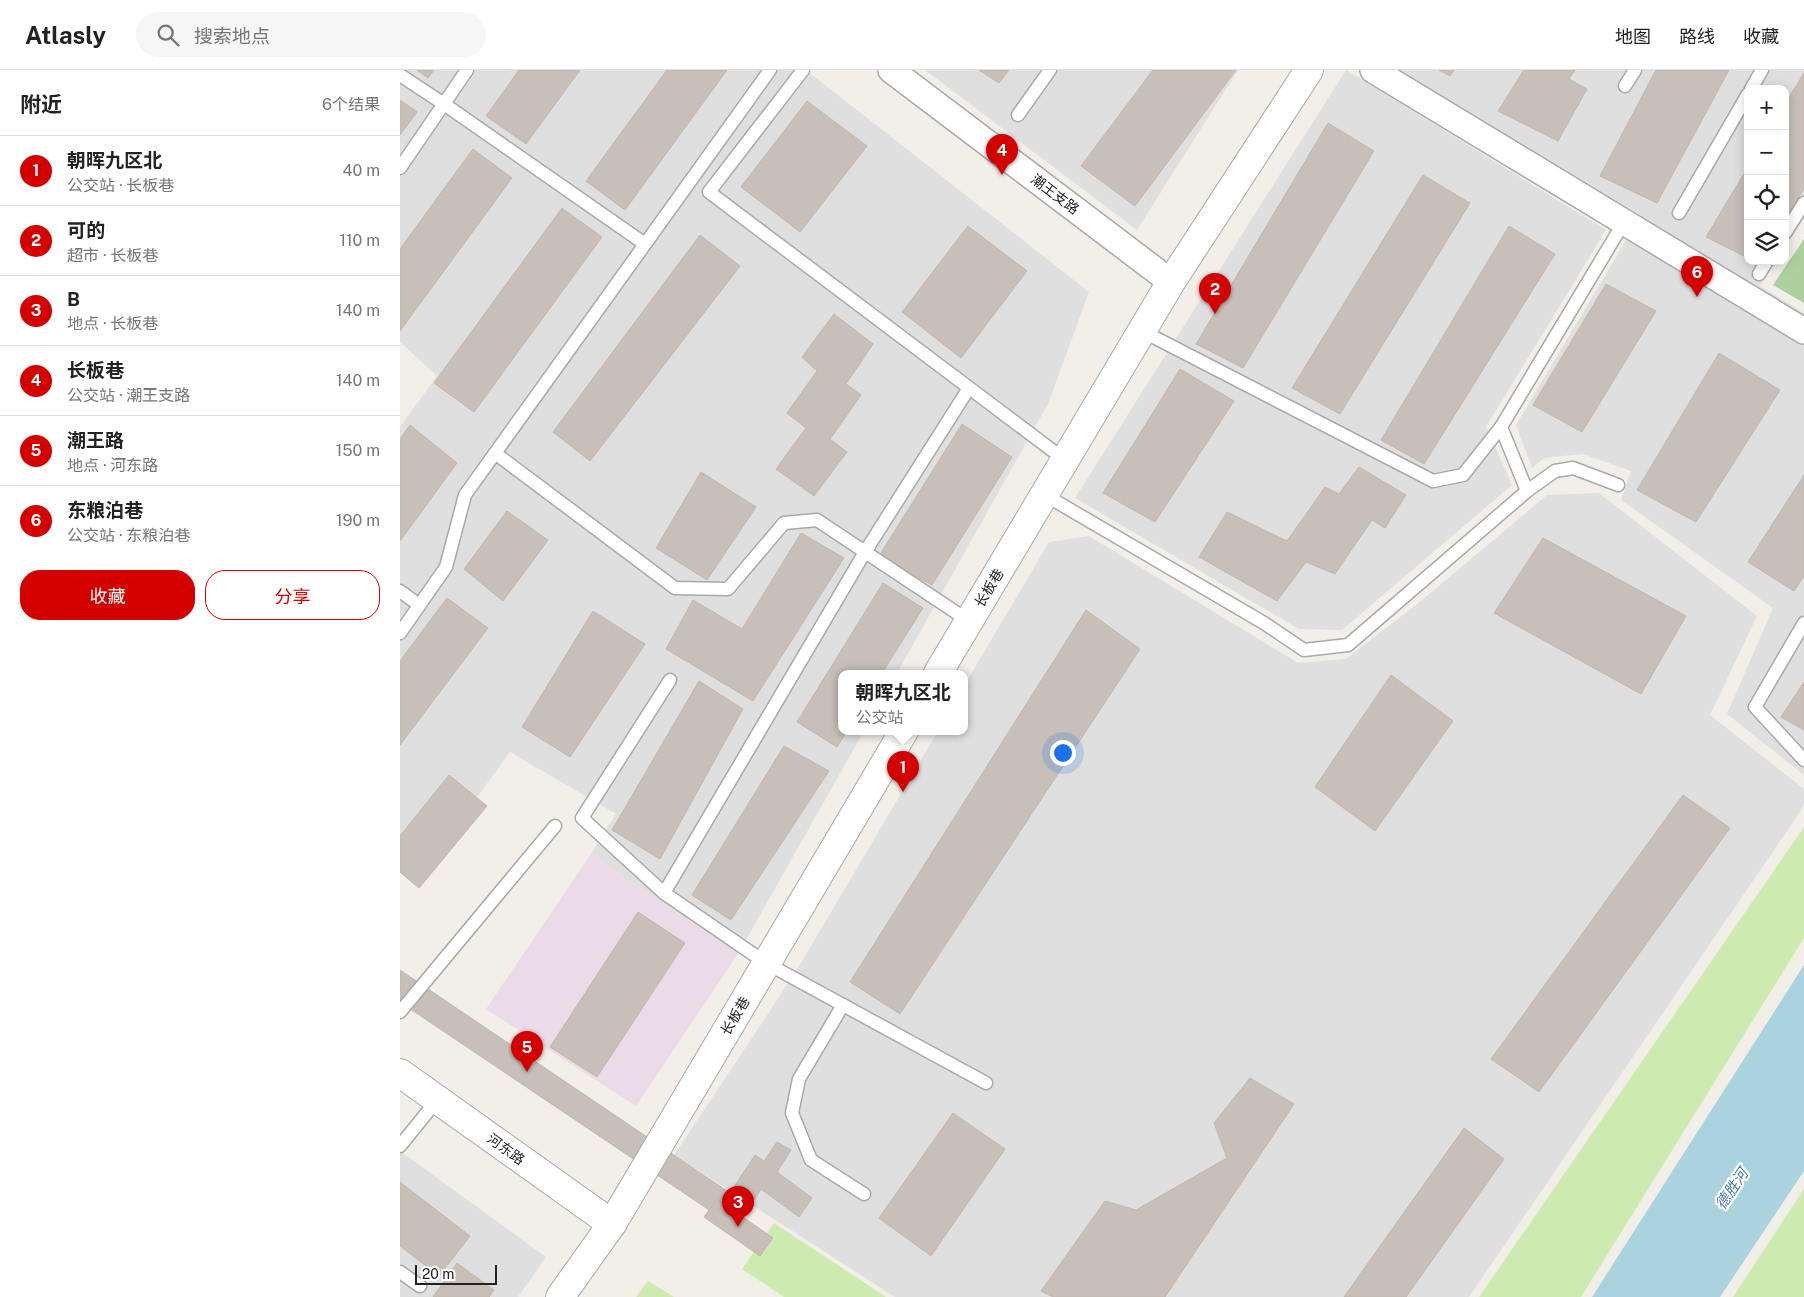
<!DOCTYPE html>
<html lang="zh">
<head>
<meta charset="utf-8">
<style>
	body { margin:0; font-family:"Public Sans","Noto Sans SC",sans-serif; background:#f6f6f6; color:#222 }
	.controls { position:absolute; right:15px; top:15px; display:grid; overflow:hidden; border-radius:10px; box-shadow:0 2px 12px #0003 }
	.controls button { width:45px; height:45px; display:grid; place-items:center; padding:0; border:0; border-bottom:1px solid #e0e0e0; background:#fff; color:#222; font:25px sans-serif }
	.scale { position:absolute; left:15px; bottom:12px; width:82px; box-sizing:border-box; padding-left:5px; border:2px solid #222; border-top:0; font-size:14px; line-height:18px; white-space:nowrap; color:#222; -webkit-text-stroke:4px #fff; paint-order:stroke }
	.you { position:absolute; left:662px; top:682px; width:18px; height:18px; margin:-12px; border:4px solid #fff; border-radius:50%; background:#1a73e8; box-shadow:0 0 0 8px #1a73e833 }
	.badge { display:grid; place-items:center; width:32px; height:32px; border-radius:50%; background:#d40000; color:#fff; font-size:16px; font-weight:700 }
	.pin { position:absolute; translate:-50% -41px; filter:drop-shadow(0 1px 2px #0008) }
	.pin::after { content:''; position:absolute; top:26px; width:18px; height:15px; background:inherit; clip-path:polygon(0 0,100% 0,50% 100%) }
	.popup { position:absolute; left:438px; top:600px; width:130px; height:65px; box-sizing:border-box; display:grid; place-content:center; border-radius:10px; background:#fff; filter:drop-shadow(0 1px 4px #0005); font-size:16px; white-space:nowrap; color:#767676 }
	.popup b { font-size:19px; color:#222 }
	.popup::after { content:''; position:absolute; left:50%; top:100%; margin-left:-10px; border:10px solid transparent; border-top-color:#fff }
	.list { margin:0; padding:0; list-style:none }
	h2 { display:flex; justify-content:space-between; align-items:center; height:65px; margin:0; padding:0 20px; font-size:21px }
	h2 small { font-size:16px; font-weight:400; color:#767676 }
	.list li { display:grid; grid-template-columns:32px 1fr auto; gap:15px; align-items:center; box-sizing:border-box; height:70px; padding:0 20px; border-top:1px solid #e0e0e0 }
	.list b { display:block; font-size:19px; white-space:nowrap }
	.list p { margin:0; font-size:16px; white-space:nowrap; color:#767676 }
	.list em { font-size:16px; font-style:normal; color:#767676 }
	.actions { display:flex; gap:10px; padding:15px 20px }
	.actions a { flex:1; padding:11px 0; border:1px solid #d40000; border-radius:20px; text-align:center; font-size:18px; color:#d40000 }
	.actions .main { background:#d40000; color:#fff }
	.icon { flex:none; width:28px; height:28px; fill:none; stroke:currentColor; stroke-width:2; stroke-linecap:round; stroke-linejoin:round }
	.map { position:relative; flex:none; width:1404px; height:1227px; overflow:hidden }
	header { display:flex; align-items:center; gap:30px; box-sizing:border-box; height:70px; padding:0 25px; background:#fff; border-bottom:1px solid #e0e0e0 }
	header strong { font-size:24px }
	nav { display:flex; gap:28px; margin-inline-start:auto; font-size:18px }
	.search { width:350px; height:45px; background:#f6f6f6; display:flex; align-items:center; gap:12px; box-sizing:border-box; padding:0 18px; border-radius:28px; color:#767676; font-size:19px }
	main { display:flex }
	aside { flex:1; background:#fff }
	.map>svg:first-child { display:block }
</style>
</head>
<body>
<header>
<strong>Atlasly</strong>
<div class="search"><svg class="icon" aria-label="search" viewBox="0 0 24 24"><circle cx="10" cy="10" r="6"/><path d="M15 15l6 6"/></svg>搜索地点</div>
<nav><a>地图</a><a>路线</a><a>收藏</a></nav>
</header>
<main>
<aside>
<h2>附近<small>6个结果</small></h2>
<ul class="list">
<li><span class="badge">1</span><div><b>朝晖九区北</b><p>公交站 · 长板巷</p></div><em>40 m</em></li>
<li><span class="badge">2</span><div><b>可的</b><p>超市 · 长板巷</p></div><em>110 m</em></li>
<li><span class="badge">3</span><div><b>B</b><p>地点 · 长板巷</p></div><em>140 m</em></li>
<li><span class="badge">4</span><div><b>长板巷</b><p>公交站 · 潮王支路</p></div><em>140 m</em></li>
<li><span class="badge">5</span><div><b>潮王路</b><p>地点 · 河东路</p></div><em>150 m</em></li>
<li><span class="badge">6</span><div><b>东粮泊巷</b><p>公交站 · 东粮泊巷</p></div><em>190 m</em></li>
</ul>
<div class="actions"><a class="main">收藏</a><a>分享</a></div>
</aside>
<div class="map">
<svg width="1404" height="1227" viewBox="0 0 1404 1227">
	<rect width="100%" height="100%" fill="#f2efe9"/>
	<g fill="#e0dfdf">
		<polygon points="0,0 406,0 689,222 648,334 497,603 442,603 442,661 464,661 338,884 191,784 216,744 110,682 20,806 0,791 0,357 37,306 0,272"/>
		<polygon points="525,0 838,0 737,160"/>
		<polygon points="946,0 1206,160 1086,357 1112,415 942,560 899,559 675,428"/>
		<polygon points="998,0 1404,0 1404,149 1385,178 1385,19 1348,19 1348,191 1376,191 1360,216 1404,243 1404,705 1327,644 1373,538 1221,430 1231,401 1183,384 1144,388 1132,398 1116,355 1241,145"/>
		<polygon points="1199,423 1357,546 1310,645 1404,719 1404,736 1069,1227 495,1227 274,1085 395,903 538,661 564,661 564,616 649,472 689,466 898,593 946,589 1021,531 1147,425"/>
		<polygon points="0,1081 146,1187 118,1227 0,1227"/>
	</g>
	<polygon fill="#ebdbe8" points="191,784 338,884 236,1036 86,939"/>
	<g fill="#cdebb0">
		<polygon points="1404,757 1404,868 1181,1227 1079,1227"/>
		<polygon points="1404,1119 1404,1227 1333,1227"/>
		<polygon points="374,1153 486,1227 384,1227 342,1199"/>
		<polygon points="248,1211 274,1227 236,1227"/>
	</g>
	<polygon fill="#add19e" points="1404,169 1404,233 1373,215"/>
	<polygon fill="#aad3df" points="1404,895 1404,1101 1320,1227 1192,1227"/>
	<g fill="#c7bfb8" stroke="#c4b6ab">
		<polygon points="17,0 34,0 28,8"/>
		<polygon points="119,0 180,0 126,74 86,46"/>
		<polygon points="267,0 327,0 225,140 186,111"/>
		<polygon points="579,0 609,0 599,13"/>
		<polygon points="753,0 836,0 735,136 681,96"/>
		<polygon points="1039,0 1054,0 1050,6"/>
		<polygon points="1124,0 1175,0 1169,9 1187,19 1158,71 1098,41"/>
		<polygon points="1256,0 1329,0 1257,133 1200,106"/>
		<polygon points="1404,3 1404,119 1385,149 1385,34"/>
		<polygon points="0,30 17,42 0,65"/>
		<polygon points="407,31 467,76 400,162 341,117"/>
		<polygon points="928,53 974,81 843,298 796,274"/>
		<polygon points="73,79 112,108 0,261 0,179"/>
		<polygon points="1348,97 1348,188 1306,167"/>
		<polygon points="1023,105 1070,133 940,344 892,318"/>
		<polygon points="162,138 202,167 74,342 34,313"/>
		<polygon points="568,156 627,201 561,288 502,242"/>
		<polygon points="1109,156 1155,184 1024,394 981,370"/>
		<polygon points="300,165 340,196 190,391 153,362"/>
		<polygon points="1206,214 1256,241 1182,362 1133,335"/>
		<polygon points="434,244 473,274 446,314 461,325 430,369 447,382 414,426 376,399 406,358 387,343 417,301 402,287"/>
		<polygon points="1319,283 1380,320 1296,452 1237,420"/>
		<polygon points="780,299 834,331 755,452 703,423"/>
		<polygon points="562,354 612,387 532,515 479,486"/>
		<polygon points="10,355 57,393 0,471 0,369"/>
		<polygon points="959,397 1006,425 985,458 972,450 935,504 906,492 877,531 799,487 827,442 887,471 925,417 939,424"/>
		<polygon points="301,402 356,437 307,510 256,478"/>
		<polygon points="1404,405 1404,506 1394,521 1348,492"/>
		<polygon points="107,441 148,470 103,531 64,499"/>
		<polygon points="401,463 444,488 353,631 266,579 293,530 342,559"/>
		<polygon points="1143,468 1286,546 1241,624 1094,543"/>
		<polygon points="483,513 523,538 482,603 442,603 442,661 447,661 437,677 397,652"/>
		<polygon points="47,528 88,558 0,675 0,591"/>
		<polygon points="686,540 740,579 500,944 450,912"/>
		<polygon points="193,541 245,574 170,687 122,657"/>
		<polygon points="991,605 1053,651 975,761 915,717"/>
		<polygon points="299,611 343,639 260,789 212,760"/>
		<polygon points="1404,612 1404,660 1381,647"/>
		<polygon points="384,676 429,701 331,850 292,825"/>
		<polygon points="49,705 87,736 19,818 0,802 0,766"/>
		<polygon points="1283,725 1330,758 1139,1022 1091,989"/>
		<polygon points="238,842 285,873 197,1007 150,977"/>
		<polygon points="0,900 330,1123 355,1085 364,1091 377,1072 391,1080 377,1102 412,1128 399,1147 361,1119 336,1158 0,932"/>
		<polygon points="850,1008 894,1034 765,1227 653,1227 641,1221 705,1131 736,1140 827,1088 814,1053"/>
		<polygon points="553,1043 605,1079 531,1186 479,1148"/>
		<polygon points="1064,1058 1104,1089 1006,1227 944,1227"/>
		<polygon points="0,1112 70,1166 39,1206 0,1176"/>
		<polygon points="317,1129 373,1168 360,1186 304,1147"/>
		<polygon points="57,1193 94,1220 89,1227 33,1227"/>
	</g>
	<g fill="none" stroke-linecap="round" stroke-linejoin="round">
		<g stroke="#a9a9a9" stroke-width="15">
			<g id="service">
				<polyline points="403,0 309,122 665,390"/>
				<polyline points="0,5 44,34 245,174"/>
				<polyline points="1225,16 1235,0"/>
				<polyline points="1351,19 1362,0"/>
				<polyline points="618,45 650,0"/>
				<polyline points="0,98 67,0"/>
				<polyline points="1279,143 1348,24"/>
				<polyline points="1385,163 1404,133"/>
				<polyline points="1359,204 1367,191"/>
				<polyline points="742,261 1033,411 1063,405 1101,357"/>
				<polyline points="569,318 465,482 264,823 366,893 586,1013"/>
				<polyline points="95,383 275,518 328,519 384,453 417,450 569,551"/>
				<polyline points="1127,421 1101,357 1224,152"/>
				<polyline points="645,425 864,553 904,580 948,575 1127,421 1155,401 1173,398 1218,415"/>
				<polyline points="0,521 19,535"/>
				<polyline points="1404,553 1355,637 1404,690"/>
				<polyline points="0,563 46,497 65,425 370,0"/>
				<polyline points="264,823 182,748 270,610"/>
				<polyline points="443,935 399,1009 392,1043 411,1090 464,1124"/>
				<polyline points="0,942 155,756"/>
				<polyline points="0,1076 38,1029"/>
				<polyline points="0,1202 20,1216"/>
			</g>
		</g>
		<g stroke="#a9a9a9" stroke-width="28">
			<g id="minor">
				<polyline points="491,0 771,212"/>
				<polyline points="973,0 1404,261"/>
			</g>
		</g>
		<g stroke="#a9a9a9" stroke-width="30">
			<g id="tertiary">
				<polyline points="538,603 771,212 909,0"/>
				<polyline points="0,1003 212,1154"/>
				<polyline points="160,1227 212,1154 504,661"/>
			</g>
		</g>
		<use href="#service" stroke="#fff" stroke-width="12"/>
		<use href="#minor" stroke="#fff" stroke-width="25"/>
		<use href="#tertiary" stroke="#fff" stroke-width="28"/>
	</g>
	<g text-anchor="middle" stroke-width="4.5" stroke-linejoin="round" paint-order="stroke">
		<g font-size="14" fill="#222" stroke="#fff">
			<text transform="translate(655 124) rotate(37)" y="5">潮王支路</text>
			<text transform="translate(589 518) rotate(-59)" y="5">长板巷</text>
			<text transform="translate(335 946) rotate(-59)" y="5">长板巷</text>
			<text transform="translate(106 1079) rotate(36)" y="5">河东路</text>
		</g>
		<g font-size="15" font-style="italic" fill="#4a7aab" stroke="#fff">
			<text transform="translate(1332 1119) rotate(-56)" y="5">德胜河</text>
		</g>
	</g>
</svg>
<div class="controls">
<button>+</button>
<button>−</button>
<button><svg class="icon" aria-label="locate" viewBox="0 0 24 24"><circle cx="12" cy="12" r="6"/><path d="M12 2v4M12 18v4M2 12h4M18 12h4"/></svg></button>
<button><svg class="icon" aria-label="layers" viewBox="0 0 24 24"><path d="M12 4l9 5-9 5-9-5zM3 14l9 5 9-5"/></svg></button>
</div>
<div class="scale">20 m</div>
<div class="you"></div>
<div class="pin badge" style="left:503px;top:722px">1</div>
<div class="popup"><b>朝晖九区北</b>公交站</div>
<div class="pin badge" style="left:815px;top:244px">2</div>
<div class="pin badge" style="left:338px;top:1157px">3</div>
<div class="pin badge" style="left:602px;top:105px">4</div>
<div class="pin badge" style="left:127px;top:1002px">5</div>
<div class="pin badge" style="left:1297px;top:227px">6</div>
</div>
</main>
</body>
</html>
